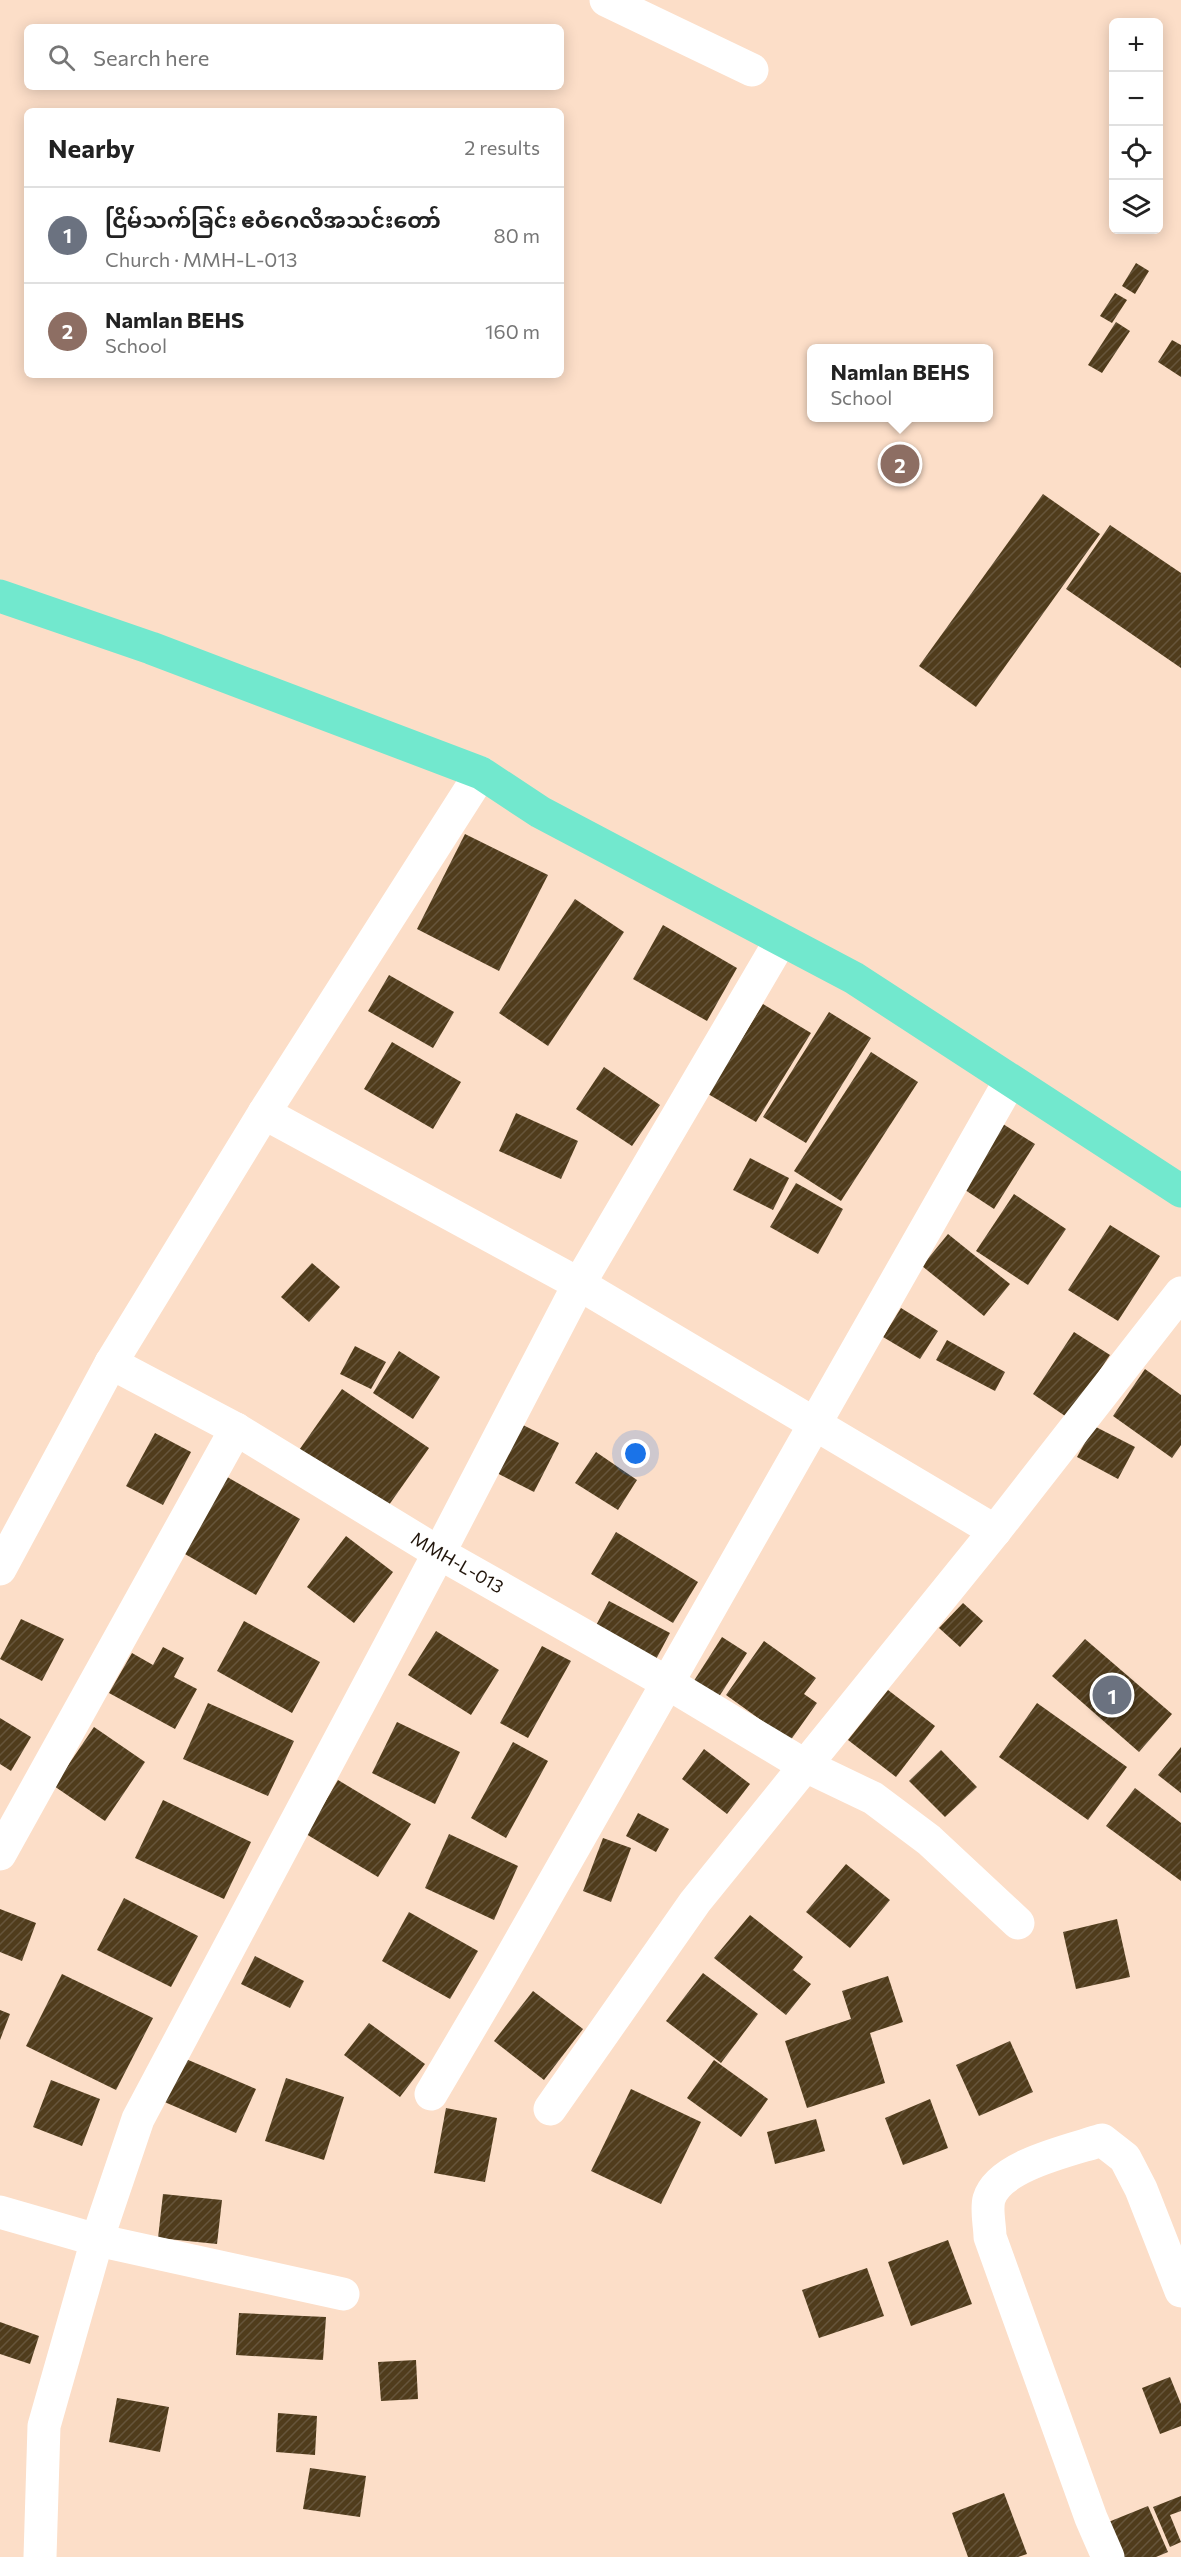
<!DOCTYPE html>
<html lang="en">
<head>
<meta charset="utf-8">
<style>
	body { margin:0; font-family:Commissioner,"Noto Sans Myanmar",sans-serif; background:#f6f6f6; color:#222 }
	.controls { position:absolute; right:18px; top:18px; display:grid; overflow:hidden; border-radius:9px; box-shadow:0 3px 15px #0003 }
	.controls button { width:54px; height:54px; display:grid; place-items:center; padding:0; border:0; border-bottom:2px solid #e0e0e0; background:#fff; color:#222; font:30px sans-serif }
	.you { position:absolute; left:636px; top:1454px; width:21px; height:21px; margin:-15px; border:4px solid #fff; border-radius:50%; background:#1a73e8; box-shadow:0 0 0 9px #1a73e833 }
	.badge { display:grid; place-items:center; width:39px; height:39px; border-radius:50%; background:#111827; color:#fff; font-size:20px; font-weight:700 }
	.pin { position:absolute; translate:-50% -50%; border:3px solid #fff; box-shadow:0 2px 6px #0006 }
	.popup { position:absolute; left:807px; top:344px; width:186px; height:78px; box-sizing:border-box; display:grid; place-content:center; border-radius:9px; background:#fff; filter:drop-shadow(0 2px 4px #0005); font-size:20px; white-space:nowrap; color:#767676 }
	.popup b { font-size:22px; color:#222 }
	.popup::after { content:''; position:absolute; left:50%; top:100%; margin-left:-12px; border:12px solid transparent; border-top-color:#fff }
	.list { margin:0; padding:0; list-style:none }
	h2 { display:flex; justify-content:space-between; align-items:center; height:78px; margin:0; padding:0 24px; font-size:26px }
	h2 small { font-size:20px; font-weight:400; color:#767676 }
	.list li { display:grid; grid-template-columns:39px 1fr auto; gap:18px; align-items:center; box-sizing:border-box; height:96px; padding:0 24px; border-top:2px solid #e0e0e0 }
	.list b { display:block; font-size:22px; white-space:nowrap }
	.list p { margin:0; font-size:20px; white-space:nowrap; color:#767676 }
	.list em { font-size:20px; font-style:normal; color:#767676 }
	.icon { flex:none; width:33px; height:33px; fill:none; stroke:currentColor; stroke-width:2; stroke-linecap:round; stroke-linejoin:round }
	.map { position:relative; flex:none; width:1181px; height:2557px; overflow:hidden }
	.search { position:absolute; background:#fff; box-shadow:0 3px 15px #0003; left:24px; top:24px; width:540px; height:66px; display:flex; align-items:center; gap:15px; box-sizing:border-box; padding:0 21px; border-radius:9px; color:#767676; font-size:22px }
	.panel { position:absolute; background:#fff; box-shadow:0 3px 15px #0003; left:24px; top:108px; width:540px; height:270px; border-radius:9px }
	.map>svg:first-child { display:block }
</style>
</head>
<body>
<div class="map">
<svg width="1181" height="2557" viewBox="0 0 1181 2557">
	<defs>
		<pattern id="building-hatch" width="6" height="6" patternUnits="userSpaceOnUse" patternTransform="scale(1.5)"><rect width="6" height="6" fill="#503c1c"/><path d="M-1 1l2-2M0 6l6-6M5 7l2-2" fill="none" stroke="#66553b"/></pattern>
	</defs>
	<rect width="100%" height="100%" fill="#fcdec8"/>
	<g fill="url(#building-hatch)">
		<polygon points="1136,263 1149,271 1135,294 1122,286"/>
		<polygon points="1115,293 1127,300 1112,323 1100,316"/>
		<polygon points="1116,322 1130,331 1102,373 1088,365"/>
		<polygon points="1172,340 1181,345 1181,377 1158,362"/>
		<polygon points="1043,494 1100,534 976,707 919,666"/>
		<polygon points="1110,525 1181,573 1181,668 1066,589"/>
		<polygon points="465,834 548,875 499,971 417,929"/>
		<polygon points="575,899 624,932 548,1046 499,1013"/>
		<polygon points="663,925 737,968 707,1021 633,979"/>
		<polygon points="389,975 454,1012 433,1048 368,1011"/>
		<polygon points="763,1004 811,1033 756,1122 708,1094"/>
		<polygon points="829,1012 871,1038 806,1143 763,1117"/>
		<polygon points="392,1042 461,1082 433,1129 364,1089"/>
		<polygon points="871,1052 918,1082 841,1201 794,1171"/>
		<polygon points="604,1067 660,1105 632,1146 576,1109"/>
		<polygon points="516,1113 578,1141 561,1179 499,1151"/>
		<polygon points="1003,1124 1035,1144 994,1209 962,1188"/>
		<polygon points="750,1158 789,1178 773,1210 733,1190"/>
		<polygon points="796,1183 843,1209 818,1254 770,1227"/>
		<polygon points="1014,1194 1066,1229 1028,1285 976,1251"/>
		<polygon points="1110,1225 1160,1256 1118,1321 1068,1290"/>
		<polygon points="948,1234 1010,1284 984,1316 922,1266"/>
		<polygon points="312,1263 340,1287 309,1322 281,1297"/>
		<polygon points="901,1308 938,1331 920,1359 883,1337"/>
		<polygon points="1074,1332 1110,1355 1068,1418 1033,1394"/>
		<polygon points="947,1340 1005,1372 995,1391 936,1360"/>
		<polygon points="355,1346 386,1362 371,1389 340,1374"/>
		<polygon points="399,1351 440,1377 413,1419 373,1393"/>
		<polygon points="1145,1369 1181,1395 1181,1445 1172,1458 1113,1416"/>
		<polygon points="342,1389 429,1448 384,1512 297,1453"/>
		<polygon points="511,1419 559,1443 534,1492 485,1467"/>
		<polygon points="1094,1426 1135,1447 1118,1479 1077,1457"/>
		<polygon points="155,1433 191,1452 163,1505 126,1486"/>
		<polygon points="596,1452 637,1480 618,1510 575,1483"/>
		<polygon points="222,1474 300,1519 256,1595 178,1550"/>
		<polygon points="616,1532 698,1582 673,1623 591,1574"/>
		<polygon points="346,1536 393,1572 354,1623 307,1587"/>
		<polygon points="609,1601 670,1633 654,1663 593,1631"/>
		<polygon points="963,1603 983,1621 960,1647 939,1628"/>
		<polygon points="21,1619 64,1639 42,1681 0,1659"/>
		<polygon points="244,1621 320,1662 292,1713 217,1671"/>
		<polygon points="436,1631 499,1670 471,1715 408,1675"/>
		<polygon points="722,1637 747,1653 715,1703 690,1687"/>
		<polygon points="1085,1639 1172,1714 1139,1752 1052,1676"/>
		<polygon points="764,1641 816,1678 804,1694 817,1703 790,1741 726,1695"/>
		<polygon points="542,1646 571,1661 528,1738 500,1723"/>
		<polygon points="163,1647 184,1658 174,1677 197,1689 175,1729 109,1693 132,1653 153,1665"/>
		<polygon points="888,1690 935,1726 896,1777 848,1740"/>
		<polygon points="208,1703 294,1741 268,1796 183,1759"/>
		<polygon points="1037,1703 1127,1767 1088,1820 999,1757"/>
		<polygon points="0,1718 31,1737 11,1771 0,1764"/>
		<polygon points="397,1722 460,1752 435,1804 372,1773"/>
		<polygon points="94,1727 145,1762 105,1821 54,1786"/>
		<polygon points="513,1742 548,1761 506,1838 471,1818"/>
		<polygon points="1181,1747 1181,1793 1158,1775"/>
		<polygon points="704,1749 750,1784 727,1814 682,1779"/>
		<polygon points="941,1750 977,1787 945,1817 909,1781"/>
		<polygon points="338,1780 411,1824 378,1877 306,1834"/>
		<polygon points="1135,1788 1181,1823 1181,1881 1106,1826"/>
		<polygon points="163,1800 251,1842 224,1899 135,1858"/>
		<polygon points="638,1813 669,1829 656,1852 626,1836"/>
		<polygon points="449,1834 518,1866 494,1920 425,1888"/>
		<polygon points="603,1838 631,1848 611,1902 583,1891"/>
		<polygon points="846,1864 890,1900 850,1948 806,1912"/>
		<polygon points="124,1898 198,1936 171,1987 97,1950"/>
		<polygon points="0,1909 36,1923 22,1961 0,1952"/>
		<polygon points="409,1912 478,1951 450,1999 382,1961"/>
		<polygon points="750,1915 803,1957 793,1970 811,1984 786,2015 714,1958"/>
		<polygon points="1117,1919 1130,1977 1076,1989 1063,1932"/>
		<polygon points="255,1956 304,1981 290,2008 241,1984"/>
		<polygon points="703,1973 758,2014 721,2063 666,2021"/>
		<polygon points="62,1974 153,2018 116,2090 26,2046"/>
		<polygon points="888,1976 903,2022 870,2033 885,2083 807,2108 785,2041 851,2019 842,1991"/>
		<polygon points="533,1991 583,2029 544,2080 494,2041"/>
		<polygon points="0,2010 10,2014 0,2040"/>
		<polygon points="369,2023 425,2064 400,2097 344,2055"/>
		<polygon points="1010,2041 1033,2092 979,2116 956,2065"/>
		<polygon points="179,2056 256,2089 236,2133 160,2100"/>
		<polygon points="714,2060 768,2099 741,2137 687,2098"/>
		<polygon points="286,2078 344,2097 324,2160 265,2141"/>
		<polygon points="51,2080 100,2099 82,2146 33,2127"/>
		<polygon points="631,2089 701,2122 661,2204 591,2171"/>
		<polygon points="930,2099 948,2148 903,2165 885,2118"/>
		<polygon points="446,2108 497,2118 485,2182 434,2173"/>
		<polygon points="816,2119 825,2151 775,2164 767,2132"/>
		<polygon points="163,2194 222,2200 217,2244 158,2238"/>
		<polygon points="948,2240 972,2304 911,2326 888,2262"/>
		<polygon points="867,2268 884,2316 819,2338 802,2290"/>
		<polygon points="239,2313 326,2317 323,2360 236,2355"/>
		<polygon points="0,2322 39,2336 30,2364 0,2354"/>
		<polygon points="416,2360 418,2399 381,2401 378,2362"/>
		<polygon points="1170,2377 1181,2404 1181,2426 1160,2434 1142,2388"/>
		<polygon points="117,2398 169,2407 160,2452 109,2442"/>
		<polygon points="278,2413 317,2416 315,2455 276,2452"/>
		<polygon points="310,2468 366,2476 360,2517 303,2509"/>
		<polygon points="1004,2493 1027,2554 1018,2557 968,2557 952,2513"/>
		<polygon points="1181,2496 1181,2511 1170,2515 1181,2542 1170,2547 1153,2507"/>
		<polygon points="1148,2506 1168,2552 1156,2557 1114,2557 1101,2525"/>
	</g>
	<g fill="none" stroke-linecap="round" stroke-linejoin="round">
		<g stroke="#fff" stroke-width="33">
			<polyline points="606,0 752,70"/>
			<polyline points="264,1113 579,1284 995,1531"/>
			<path id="s1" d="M111,1363L236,1429L439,1553L666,1682L804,1765L873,1798L929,1840L1018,1923"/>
			<polyline points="0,1569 111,1363 264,1113 481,773"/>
			<polyline points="0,1854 236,1429"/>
			<polyline points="431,2094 500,1977 1010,1081"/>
			<polyline points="550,2109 695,1902 995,1531 1181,1293"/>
			<polyline points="0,2212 97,2240 343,2294"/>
			<polyline points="40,2557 44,2426 97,2240 138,2119 439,1553 579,1284 781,940"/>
			<path d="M1108,2557L1091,2518L990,2237C990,2226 986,2210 989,2199C999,2165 1072,2150 1102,2140L1125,2158L1141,2189L1181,2291"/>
		</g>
		<polyline stroke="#72e8ce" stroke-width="33" points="0,596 151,648 481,773 540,812 854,978 1181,1191"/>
	</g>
	<g text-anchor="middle" stroke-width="6" stroke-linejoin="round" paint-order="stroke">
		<g font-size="18" fill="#20140a" stroke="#fdeee3">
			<text dy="6" stroke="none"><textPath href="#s1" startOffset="400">MMH-L-013</textPath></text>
		</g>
	</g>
</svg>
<div class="controls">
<button>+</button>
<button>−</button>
<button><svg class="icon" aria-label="locate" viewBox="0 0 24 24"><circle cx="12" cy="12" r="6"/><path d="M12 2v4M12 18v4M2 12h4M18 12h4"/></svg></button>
<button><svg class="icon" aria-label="layers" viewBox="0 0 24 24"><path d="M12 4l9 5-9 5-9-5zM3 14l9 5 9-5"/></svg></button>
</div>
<div class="you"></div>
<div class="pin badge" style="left:1112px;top:1695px;background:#6b7280">1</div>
<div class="pin badge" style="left:900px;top:464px;background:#8d6e63">2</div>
<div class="popup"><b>Namlan BEHS</b>School</div>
<div class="search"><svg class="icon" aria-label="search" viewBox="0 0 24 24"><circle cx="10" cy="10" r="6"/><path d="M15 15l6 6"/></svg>Search here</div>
<section class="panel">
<h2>Nearby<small>2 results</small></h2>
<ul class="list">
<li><span class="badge" style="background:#6b7280">1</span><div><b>ငြိမ်သက်ခြင်း ဧဝံဂေလိအသင်းတော်</b><p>Church · MMH-L-013</p></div><em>80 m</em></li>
<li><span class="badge" style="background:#8d6e63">2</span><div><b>Namlan BEHS</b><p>School</p></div><em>160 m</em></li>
</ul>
</section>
</div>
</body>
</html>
